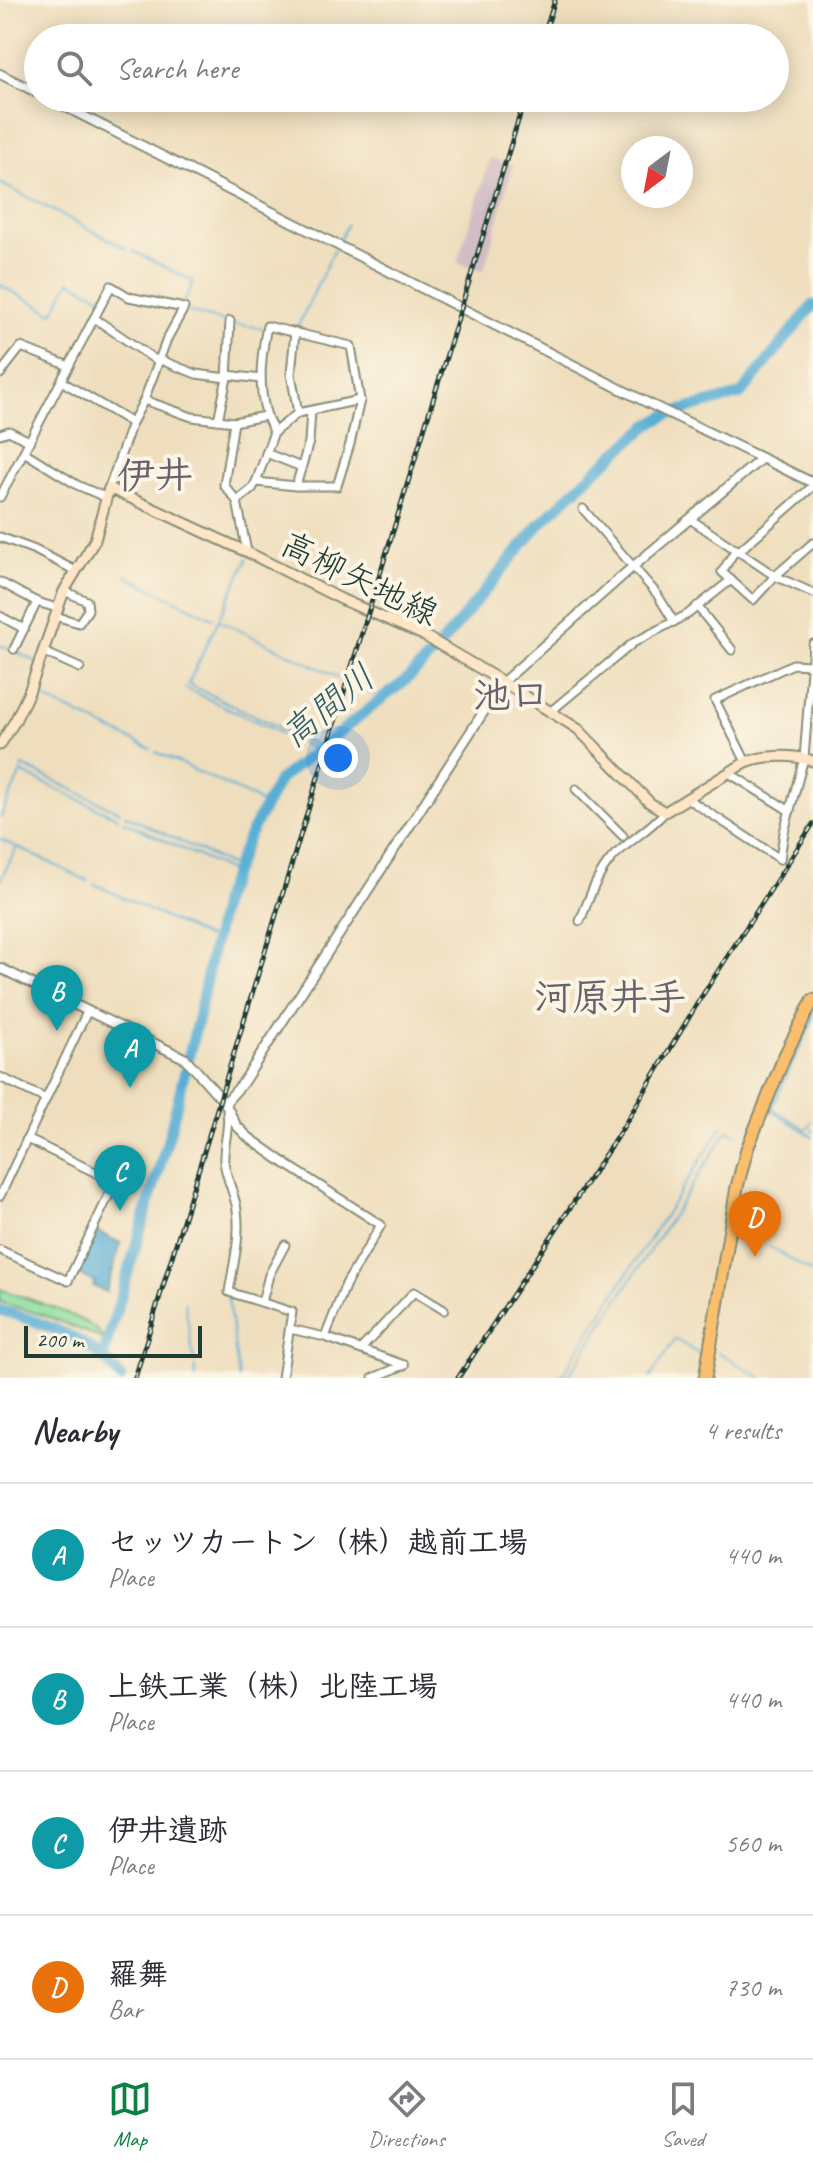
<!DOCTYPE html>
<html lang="en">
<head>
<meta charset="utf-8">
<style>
	body { margin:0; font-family:Caveat,"Klee One",sans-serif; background:#f2f2f3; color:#2b2b33 }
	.compass { position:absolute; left:621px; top:136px; width:72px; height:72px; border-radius:50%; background:#fff; box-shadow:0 4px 20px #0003; rotate:212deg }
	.scale { position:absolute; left:24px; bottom:20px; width:178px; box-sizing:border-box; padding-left:8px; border:4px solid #1f3d34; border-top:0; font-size:22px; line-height:28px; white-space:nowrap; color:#1f3d34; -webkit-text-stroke:6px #fcf5e5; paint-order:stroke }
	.you { position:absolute; left:338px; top:758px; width:28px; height:28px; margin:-20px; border:6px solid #fff; border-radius:50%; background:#1a73e8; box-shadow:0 0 0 12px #1a73e833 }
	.badge { display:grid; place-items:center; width:52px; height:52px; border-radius:50%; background:#0b8043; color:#fff; font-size:26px; font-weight:700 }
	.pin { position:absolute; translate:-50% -66px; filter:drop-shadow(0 2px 4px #0008) }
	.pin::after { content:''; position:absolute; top:42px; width:28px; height:24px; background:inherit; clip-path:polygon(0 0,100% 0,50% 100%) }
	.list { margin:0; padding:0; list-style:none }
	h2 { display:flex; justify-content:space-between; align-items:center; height:104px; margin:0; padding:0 32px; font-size:34px }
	h2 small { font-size:26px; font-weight:400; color:#7c7c81 }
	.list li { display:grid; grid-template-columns:52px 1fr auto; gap:24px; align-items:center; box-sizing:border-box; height:144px; padding:0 32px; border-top:2px solid #e1e1e2 }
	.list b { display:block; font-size:30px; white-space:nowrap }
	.list p { margin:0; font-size:26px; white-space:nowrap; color:#7c7c81 }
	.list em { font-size:26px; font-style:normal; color:#7c7c81 }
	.icon { flex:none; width:44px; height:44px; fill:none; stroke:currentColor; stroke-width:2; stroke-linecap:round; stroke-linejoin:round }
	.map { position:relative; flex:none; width:813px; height:1378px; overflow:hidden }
	.search { position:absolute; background:#fff; box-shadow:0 4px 20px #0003; left:24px; right:24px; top:24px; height:88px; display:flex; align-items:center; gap:20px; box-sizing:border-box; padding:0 28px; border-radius:44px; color:#7c7c81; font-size:30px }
	.sheet { height:680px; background:#fff }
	nav { display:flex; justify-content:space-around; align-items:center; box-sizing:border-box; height:112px; border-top:2px solid #e1e1e2; background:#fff; font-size:22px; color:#7c7c81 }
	nav a { display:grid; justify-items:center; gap:4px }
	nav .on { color:#0b8043 }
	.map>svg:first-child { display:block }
</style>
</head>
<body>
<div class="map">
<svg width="813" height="1378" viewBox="0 0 813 1378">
	<rect width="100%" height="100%" fill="#fcf5e5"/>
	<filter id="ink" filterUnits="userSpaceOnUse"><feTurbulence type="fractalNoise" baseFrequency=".0125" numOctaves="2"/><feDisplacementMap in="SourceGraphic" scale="16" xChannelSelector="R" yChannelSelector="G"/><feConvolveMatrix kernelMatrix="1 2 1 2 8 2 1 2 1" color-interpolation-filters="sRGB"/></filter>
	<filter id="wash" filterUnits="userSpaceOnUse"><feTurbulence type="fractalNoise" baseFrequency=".006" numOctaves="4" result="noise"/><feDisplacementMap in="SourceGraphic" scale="32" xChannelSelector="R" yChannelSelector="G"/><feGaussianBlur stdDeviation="1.8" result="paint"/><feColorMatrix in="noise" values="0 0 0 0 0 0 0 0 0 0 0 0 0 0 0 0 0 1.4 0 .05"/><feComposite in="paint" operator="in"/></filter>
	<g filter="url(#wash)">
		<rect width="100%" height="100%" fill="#efdebd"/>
		<polygon fill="#d2bdc5" points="490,158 513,165 484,271 457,263"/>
		<path fill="#8ddfa0" stroke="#568e6a" stroke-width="2" d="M0,1289C21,1297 99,1319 103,1339L49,1317L0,1302Z"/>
		<polygon fill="#59aed5" stroke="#3c7684" stroke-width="2" points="97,1232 121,1243 106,1292 93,1286 95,1282 77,1274"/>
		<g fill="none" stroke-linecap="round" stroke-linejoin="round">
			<g stroke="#59aed5" stroke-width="2">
				<polyline points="0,183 126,248"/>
				<polyline points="339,241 347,225"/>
				<polyline points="133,251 194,282 184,302"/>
				<polyline points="0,285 53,313 70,281 101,297 104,292"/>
				<polyline points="189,312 225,322"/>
				<polyline points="234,324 262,328"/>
				<polyline points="298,326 334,250"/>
				<polyline points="261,457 270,433"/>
				<polyline points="248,558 188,684 316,745"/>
				<polyline points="126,576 213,618"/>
				<polyline points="220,621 375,695"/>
				<polyline points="0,645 10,649"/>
				<polyline points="16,652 36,662"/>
				<polyline points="46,667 35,694 151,749"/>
				<polyline points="185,688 312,748"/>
				<polyline points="156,752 256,799 264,806"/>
				<polyline points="21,771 23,766 120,812"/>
				<polyline points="125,815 230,865"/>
				<polyline points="0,818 21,772 118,818"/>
				<polyline points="123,821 228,870"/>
				<polyline points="0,839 16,847"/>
				<polyline points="0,881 17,847 88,881"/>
				<polyline points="94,884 208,938"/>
				<polyline points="0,962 39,981"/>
				<polyline points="770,1109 813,1015"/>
				<polyline points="762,1127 770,1109 813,1137"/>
				<polyline points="808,1128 813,1121"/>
				<polyline points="813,1129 813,1132"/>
				<polyline points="807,1130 772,1108 813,1020"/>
				<polyline points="769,1246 813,1273"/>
				<polyline points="227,1292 239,1378"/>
				<polyline points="185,1303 194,1362"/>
				<polyline points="718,1352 762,1378"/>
				<polyline points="195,1367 196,1378"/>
				<polyline points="560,1378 722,1127"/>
				<polyline points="567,1378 728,1130 738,1135"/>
				<polyline points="650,1378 675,1339 702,1356 724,1223"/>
			</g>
			<g stroke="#59aed5" stroke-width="11">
				<path d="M0,1310C43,1323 95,1340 121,1378"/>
				<polyline points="103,1356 170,1132 198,1018 223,899 248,838 279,780 406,680 433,654 540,524 593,473 649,425 669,414 741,394 813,305"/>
			</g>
		</g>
	</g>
	<g filter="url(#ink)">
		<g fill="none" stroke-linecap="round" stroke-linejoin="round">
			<g stroke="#878e78" stroke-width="11">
				<g id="minor">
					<polyline points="94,318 157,361"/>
					<polyline points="230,321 227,378 218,420 234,422 265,416"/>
					<polyline points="295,332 291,374 298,413"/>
					<polyline points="158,359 196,374 227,378"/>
					<polyline points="0,374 21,347 69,366"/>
					<polyline points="227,375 261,379"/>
					<polyline points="61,381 132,423"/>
					<polyline points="144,400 192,417 218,420"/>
					<polyline points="234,422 224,485 237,501"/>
					<polyline points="0,434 9,431 29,441"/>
					<polyline points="24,452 77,485 107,498"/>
					<polyline points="266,453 301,467"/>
					<path d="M256,482L296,486H337L350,444L360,400L351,346L267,326C260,361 256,400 274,432"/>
					<polyline points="296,486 309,442 311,411"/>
					<polyline points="0,497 111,286 129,297 184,308 167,339 144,400 132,423 109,488"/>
					<polyline points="583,509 657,594 674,622"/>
					<polyline points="690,519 775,576 813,543"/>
					<polyline points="0,537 35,550 76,571"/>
					<polyline points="736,549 722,572 753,600 775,576 813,593"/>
					<polyline points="739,551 813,486"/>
					<polyline points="247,552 237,501 252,489 256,482 274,432 298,413 360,400"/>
					<polyline points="0,582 37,602 57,608"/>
					<polyline points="697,606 732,650"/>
					<polyline points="0,616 24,629"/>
					<polyline points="55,616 79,623 88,610 87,601 64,591"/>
					<polyline points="14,649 37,602"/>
					<polyline points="44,652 80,668"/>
					<polyline points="550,712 633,643 688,614 731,580"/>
					<polyline points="746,762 715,700 793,664 811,665"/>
					<polyline points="729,773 790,811"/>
					<polyline points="576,789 623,836"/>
					<polyline points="688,799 780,859"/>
					<polyline points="780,859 784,832 804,758 813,644"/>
					<path d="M580,921C589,899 596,876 612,858C628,841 649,830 665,812"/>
					<polyline points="0,1077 46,1099"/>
					<path d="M227,1112C230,1128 223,1144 224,1161C226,1179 235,1194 237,1210C241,1237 233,1266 229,1292L292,1312L282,1378"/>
					<polyline points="286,1164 381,1225 346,1284 325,1337"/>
					<polyline points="0,1196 87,1012"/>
					<polyline points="0,1250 68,1281 115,1182 27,1139"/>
					<polyline points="262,1302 269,1275 285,1245"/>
					<polyline points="290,1329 325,1337 404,1365"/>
					<polyline points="361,1349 414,1292 444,1310"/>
					<polyline points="373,1378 404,1365"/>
				</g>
			</g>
			<g stroke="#878e78" stroke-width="12">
				<g id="tertiary">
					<polyline points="0,74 38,93"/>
					<polyline points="48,98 650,404 813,483"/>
					<polyline points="0,968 186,1059 225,1103 236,1125 248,1137 286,1164"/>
					<polyline points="225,1103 242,1084 503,682 629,570 761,459"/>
				</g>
			</g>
			<g stroke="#878e78" stroke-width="13">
				<path id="secondary" d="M0,745L15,721L29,692L64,591L95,540L109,488L247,552L343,600L423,635L503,682L578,729L650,803L665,812L746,762C766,755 793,754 813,761"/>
			</g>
			<g stroke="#878e78" stroke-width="15">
				<polyline id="primary" points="705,1378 737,1187 747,1149 785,1055 813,1000"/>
			</g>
			<use href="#minor" stroke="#fff" stroke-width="7"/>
			<use href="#tertiary" stroke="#fff" stroke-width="8"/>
			<use href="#secondary" stroke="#fde5c5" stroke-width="9"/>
			<use href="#primary" stroke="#fabe6d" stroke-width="11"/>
			<g stroke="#1f3d34" stroke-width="5">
				<g id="rail">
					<polyline points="543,38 555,0"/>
					<polyline points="135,1378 525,98"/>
					<polyline points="458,1378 622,1129 700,999 813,824"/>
				</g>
			</g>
			<use href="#rail" stroke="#fcf5e5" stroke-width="2" stroke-dasharray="6" stroke-linecap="butt"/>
		</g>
	</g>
	<g text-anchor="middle" stroke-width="8" stroke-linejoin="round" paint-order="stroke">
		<g font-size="34" fill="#1f3d34" stroke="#fcf5e5">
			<text transform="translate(360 578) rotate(26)" y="12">高柳矢地線</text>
		</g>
		<g font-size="36" font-style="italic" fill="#305f64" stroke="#fcf5e5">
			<text transform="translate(327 705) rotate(-39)" y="13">高間川</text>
		</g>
		<g font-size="38" font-weight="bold" fill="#67626b" stroke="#fcf5e5">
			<text x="155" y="488">伊井</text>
			<text x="511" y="708">池口</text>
			<text x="610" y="1010">河原井手</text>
		</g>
	</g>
</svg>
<svg class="compass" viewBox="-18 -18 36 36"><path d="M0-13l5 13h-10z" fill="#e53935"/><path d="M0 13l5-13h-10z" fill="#7c7c81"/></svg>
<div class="scale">200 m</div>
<div class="you"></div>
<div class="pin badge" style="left:130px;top:1088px;background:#0f9aa8">A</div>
<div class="pin badge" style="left:57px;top:1031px;background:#0f9aa8">B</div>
<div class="pin badge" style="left:120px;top:1211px;background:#0f9aa8">C</div>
<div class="pin badge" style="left:755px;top:1257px;background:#e8710a">D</div>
<div class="search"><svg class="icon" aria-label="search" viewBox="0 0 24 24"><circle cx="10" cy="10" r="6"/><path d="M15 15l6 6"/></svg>Search here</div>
</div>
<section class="sheet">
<h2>Nearby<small>4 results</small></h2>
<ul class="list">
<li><span class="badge" style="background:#0f9aa8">A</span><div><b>セッツカートン（株）越前工場</b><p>Place</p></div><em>440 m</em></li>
<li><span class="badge" style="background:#0f9aa8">B</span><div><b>上鉄工業（株）北陸工場</b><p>Place</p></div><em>440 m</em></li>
<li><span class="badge" style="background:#0f9aa8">C</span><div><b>伊井遺跡</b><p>Place</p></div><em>560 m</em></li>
<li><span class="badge" style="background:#e8710a">D</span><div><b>羅舞</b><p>Bar</p></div><em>730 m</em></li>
</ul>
</section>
<nav>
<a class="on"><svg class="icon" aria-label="map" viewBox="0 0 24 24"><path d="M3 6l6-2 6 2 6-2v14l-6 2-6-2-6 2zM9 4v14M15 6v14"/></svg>Map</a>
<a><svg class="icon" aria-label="directions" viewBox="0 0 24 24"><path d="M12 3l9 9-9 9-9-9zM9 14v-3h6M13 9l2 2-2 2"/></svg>Directions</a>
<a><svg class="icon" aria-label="saved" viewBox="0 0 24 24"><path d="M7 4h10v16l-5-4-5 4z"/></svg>Saved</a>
</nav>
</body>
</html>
